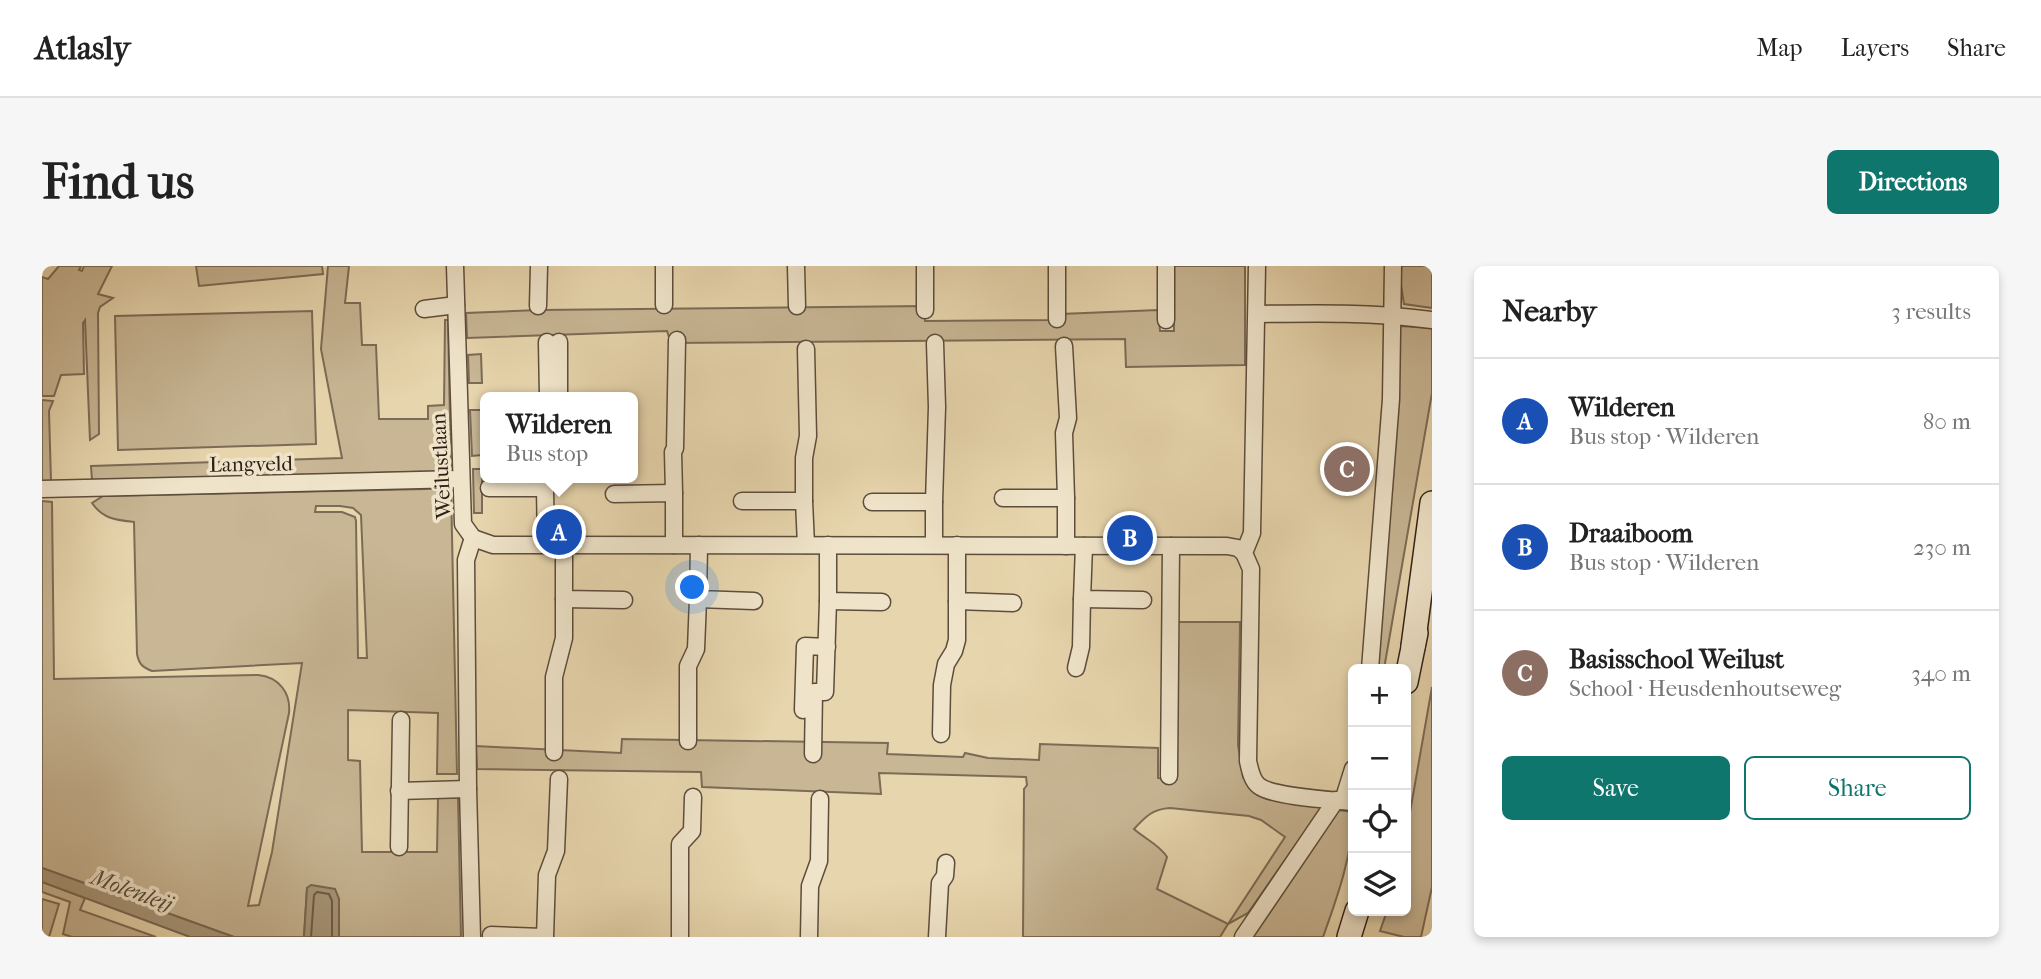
<!DOCTYPE html>
<html lang="en">
<head>
<meta charset="utf-8">
<style>
	body { margin:0; font-family:"IM FELL French Canon",serif; background:#f6f6f6; color:#222 }
	.controls { position:absolute; right:21px; bottom:21px; display:grid; overflow:hidden; border-radius:10px; box-shadow:0 4px 10px #0003 }
	.controls button { width:63px; height:63px; display:grid; place-items:center; padding:0; border:0; border-bottom:2px solid #e0e0e0; background:#fff; color:#222; font:35px sans-serif }
	.you { position:absolute; left:651px; top:322px; width:24px; height:24px; margin:-18px; border:5px solid #fff; border-radius:50%; background:#1a73e8; box-shadow:0 0 0 10px #1a73e833 }
	.badge { display:grid; place-items:center; width:46px; height:46px; border-radius:50%; background:#0f766e; color:#fff; font-size:23px; font-weight:700 }
	.pin { position:absolute; translate:-50% -50%; border:4px solid #fff; box-shadow:0 2px 7px #0006 }
	.popup { position:absolute; left:438px; top:126px; width:158px; height:91px; box-sizing:border-box; display:grid; place-content:center; border-radius:10px; background:#fff; filter:drop-shadow(0 2px 5px #0005); font-size:23px; white-space:nowrap; color:#767676 }
	.popup b { font-size:26px; color:#222 }
	.popup::after { content:''; position:absolute; left:50%; top:100%; margin-left:-14px; border:14px solid transparent; border-top-color:#fff }
	.list { margin:0; padding:0; list-style:none }
	h2 { display:flex; justify-content:space-between; align-items:center; height:91px; margin:0; padding:0 28px; font-size:30px }
	h2 small { font-size:23px; font-weight:400; color:#767676 }
	.list li { display:grid; grid-template-columns:46px 1fr auto; gap:21px; align-items:center; box-sizing:border-box; height:126px; padding:0 28px; border-top:2px solid #e0e0e0 }
	.list b { display:block; font-size:26px; white-space:nowrap }
	.list p { margin:0; font-size:23px; white-space:nowrap; color:#767676 }
	.list em { font-size:23px; font-style:normal; color:#767676 }
	.actions { display:flex; gap:14px; padding:21px 28px }
	.actions a { flex:1; padding:16px 0; border:2px solid #0f766e; border-radius:10px; text-align:center; font-size:24px; color:#0f766e }
	.actions .main { background:#0f766e; color:#fff }
	.icon { flex:none; width:38px; height:38px; fill:none; stroke:currentColor; stroke-width:2; stroke-linecap:round; stroke-linejoin:round }
	.map { position:relative; flex:none; width:1390px; height:671px; overflow:hidden; border-radius:10px }
	header { display:flex; align-items:center; gap:42px; box-sizing:border-box; height:98px; padding:0 35px; background:#fff; border-bottom:2px solid #e0e0e0 }
	header strong { font-size:33px }
	nav { display:flex; gap:38px; margin-inline-start:auto; font-size:24px }
	.intro { display:flex; align-items:center; justify-content:space-between; box-sizing:border-box; height:168px; padding:0 42px }
	h1 { margin:0; font-size:49px }
	.button { padding:18px 32px; border-radius:10px; background:#0f766e; color:#fff; font-size:24px; font-weight:700 }
	main { display:flex; gap:42px; padding:0 42px }
	aside { flex:1; background:#fff; border-radius:10px; box-shadow:0 4px 10px #0003 }
	.map>svg:first-child { display:block }
</style>
</head>
<body>
<header>
<strong>Atlasly</strong>
<nav><a>Map</a><a>Layers</a><a>Share</a></nav>
</header>
<div class="intro"><h1>Find us</h1><a class="button">Directions</a></div>
<main>
<div class="map">
<svg width="1390" height="671" viewBox="0 0 1390 671">
	<rect width="100%" height="100%" fill="#e7d5ad"/>
	<filter id="stains"><feTurbulence type="fractalNoise" baseFrequency=".00286" numOctaves="4"/><feColorMatrix values="0 0 0 0 .2 0 0 0 0 .09 0 0 0 0 .02 0 0 0 .5 -.17"/></filter>
	<radialGradient id="worn" r=".72"><stop offset=".6" stop-color="#630" stop-opacity="0"/><stop offset="1" stop-color="#630" stop-opacity=".3"/></radialGradient>
	<g fill="#c8b694" stroke="#7c6b56" stroke-width="2" fill-rule="evenodd">
		<polygon points="17,0 39,0 37,4 40,5 42,0 70,0 56,28 71,32 58,41 56,47 57,168 48,174 43,54 41,57 42,108 19,109 12,130 0,130 0,11 6,13"/>
		<polygon points="154,0 280,0 281,8 157,20"/>
		<polygon points="286,0 307,0 303,37 318,37 320,79 334,79 337,153 386,153 386,140 402,139 403,54 406,54 409,205 50,214 49,200 300,192 279,83"/>
		<polygon points="1131,0 1203,0 1203,99 1084,101 1083,73 629,77 625,65 425,72 424,47 497,44 882,40 883,55 1019,54 1019,48 1116,44 1118,65 1132,65"/>
		<polygon points="1356,0 1390,0 1390,42 1362,38"/>
		<polygon points="270,45 274,178 76,184 73,50"/>
		<polygon points="1358,60 1390,62 1390,127 1342,403 1333,403"/>
		<polygon points="439,88 440,117 427,117 426,89"/>
		<polygon points="0,134 11,135 7,145 9,216 0,215"/>
		<polygon points="428,144 439,144 440,189 430,190"/>
		<polygon points="431,203 440,203 440,247 432,247"/>
		<path d="M409,221L415,508H395L396,447L306,444V494L318,495L320,586H395L396,532L416,531L419,671H297V633L265,622L262,671H192L0,602V235L10,236L12,413L216,409C237,411 249,427 247,447L206,640L217,639L230,586L260,397L110,405C100,401 97,398 95,388L92,256C74,254 61,253 50,237L61,230L384,223ZM298,240L311,242L319,249L325,392H316L314,255L313,251L300,246H273L274,240Z"/>
		<path d="M1136,356H1198L1196,479L1201,511L1216,528L1232,534L1281,540L1206,647L1186,658L1178,671H981L982,523L985,519L984,511L837,507L839,528L660,521L659,506L435,503L434,480L579,487L580,473L846,477L845,488L921,491L923,487L946,492L997,494L998,478L1116,482V512L1133,513ZM1128,542L1207,550L1219,554L1243,571L1186,658L1115,623L1125,591C1118,579 1103,573 1092,563C1104,550 1111,543 1128,542Z"/>
		<polygon points="1390,421 1390,621 1379,671 1362,671 1338,665 1345,645 1364,645 1364,569"/>
		<path d="M1296,544L1311,546C1311,588 1295,632 1281,671H1208Z"/>
		<polygon points="0,616 43,632 38,644 114,671 30,671 21,668 28,636 0,626"/>
		<polygon points="0,633 17,638 7,671 0,671"/>
	</g>
	<g fill="#a8977a" stroke="#786752" stroke-width="2">
		<polygon points="0,602 192,671 148,671 0,616"/>
		<polygon points="269,619 293,623 297,633 297,671 262,671 265,622"/>
	</g>
	<g fill="none" stroke-linecap="round" stroke-linejoin="round">
		<polyline stroke="#6c5c48" stroke-width="2" points="269,671 272,629 275,626 287,628 290,635 290,671"/>
		<g stroke="#5d4d3c" stroke-width="19">
			<g id="street">
				<polyline points="413,0 421,258 431,272"/>
				<polyline points="622,0 622,39"/>
				<polyline points="754,0 755,40"/>
				<polyline points="883,0 883,44"/>
				<polyline points="1015,0 1015,53"/>
				<polyline points="1124,0 1124,54"/>
				<path d="M1215,0L1210,267L1202,287L1209,303L1206,495C1208,504 1210,515 1217,520C1231,531 1291,534 1311,536"/>
				<polyline points="496,40 497,0"/>
				<polyline points="382,43 414,39"/>
				<path d="M1215,48C1274,47 1332,46 1390,54"/>
				<polyline points="505,76 506,131"/>
				<polyline points="517,76 517,131"/>
				<polyline points="1022,80 1026,152 1022,167 1024,232"/>
				<polyline points="447,222 503,222 504,279"/>
				<polyline points="0,223 419,213"/>
				<polyline points="632,227 631,186 633,182 635,74"/>
				<polyline points="572,228 632,227 632,279"/>
				<polyline points="961,232 1024,232 1024,280"/>
				<polyline points="700,235 762,235 764,279"/>
				<polyline points="762,235 762,192 766,170 764,83"/>
				<polyline points="830,236 892,236 892,279"/>
				<polyline points="892,236 895,141 893,77"/>
				<polyline points="431,272 451,279 1185,280 1196,282 1202,287"/>
				<polyline points="522,279 522,333 582,334"/>
				<polyline points="657,279 656,333 712,335"/>
				<polyline points="786,279 786,335 840,336"/>
				<polyline points="915,279 915,335 971,337"/>
				<polyline points="1042,280 1040,333 1101,334"/>
				<polyline points="1034,402 1039,381 1040,333"/>
				<polyline points="1328,403 1349,133 1351,0"/>
				<polyline points="761,444 763,380 785,381"/>
				<polyline points="899,468 900,419 904,398 912,385 915,374 915,335"/>
				<polyline points="646,475 646,400 654,383 656,333"/>
				<polyline points="512,486 512,411 522,372 522,333"/>
				<polyline points="771,488 772,426 783,426 786,335"/>
				<polyline points="1127,510 1129,280"/>
				<polyline points="357,525 426,523"/>
				<polyline points="1301,535 1311,503"/>
				<polyline points="357,581 359,454"/>
				<polyline points="449,669 501,671"/>
				<polyline points="430,671 426,523 424,294 431,272"/>
				<polyline points="503,671 505,609 514,585 517,513"/>
				<polyline points="638,671 638,578 650,565 651,531"/>
				<polyline points="767,671 768,620 777,595 778,533"/>
				<polyline points="895,671 898,617 903,610 904,597"/>
				<polyline points="1201,671 1294,534"/>
			</g>
		</g>
		<g stroke="#2f2017" stroke-width="26">
			<g id="secondary">
				<polyline points="1371,380 1390,237"/>
				<polyline points="1364,416 1374,367"/>
				<polyline points="1307,671 1315,645"/>
			</g>
		</g>
		<use href="#street" stroke="#efe4ca" stroke-width="16"/>
		<use href="#secondary" stroke="#efe4ca" stroke-width="23"/>
	</g>
	<g text-anchor="middle" stroke-width="7" stroke-linejoin="round" paint-order="stroke">
		<g font-size="21" fill="#2f2017" stroke="#efe4ca">
			<text transform="translate(209 198) rotate(-1)" y="7">Langveld</text>
			<text transform="translate(399 200) rotate(-93)" y="7">Weilustlaan</text>
		</g>
		<g font-size="23" font-style="italic" fill="#594a3a" stroke="#efe4ca">
			<text transform="translate(90 624) rotate(20)" y="8">Molenleij</text>
		</g>
	</g>
	<rect width="100%" height="100%" filter="url(#stains)"/>
	<rect width="100%" height="100%" fill="url(#worn)"/>
</svg>
<div class="controls">
<button>+</button>
<button>−</button>
<button><svg class="icon" aria-label="locate" viewBox="0 0 24 24"><circle cx="12" cy="12" r="6"/><path d="M12 2v4M12 18v4M2 12h4M18 12h4"/></svg></button>
<button><svg class="icon" aria-label="layers" viewBox="0 0 24 24"><path d="M12 4l9 5-9 5-9-5zM3 14l9 5 9-5"/></svg></button>
</div>
<div class="you"></div>
<div class="pin badge" style="left:517px;top:266px;background:#1a4fb4">A</div>
<div class="popup"><b>Wilderen</b>Bus stop</div>
<div class="pin badge" style="left:1088px;top:272px;background:#1a4fb4">B</div>
<div class="pin badge" style="left:1305px;top:203px;background:#8d6e63">C</div>
</div>
<aside>
<h2>Nearby<small>3 results</small></h2>
<ul class="list">
<li><span class="badge" style="background:#1a4fb4">A</span><div><b>Wilderen</b><p>Bus stop · Wilderen</p></div><em>80 m</em></li>
<li><span class="badge" style="background:#1a4fb4">B</span><div><b>Draaiboom</b><p>Bus stop · Wilderen</p></div><em>230 m</em></li>
<li><span class="badge" style="background:#8d6e63">C</span><div><b>Basisschool Weilust</b><p>School · Heusdenhoutseweg</p></div><em>340 m</em></li>
</ul>
<div class="actions"><a class="main">Save</a><a>Share</a></div>
</aside>
</main>
</body>
</html>
